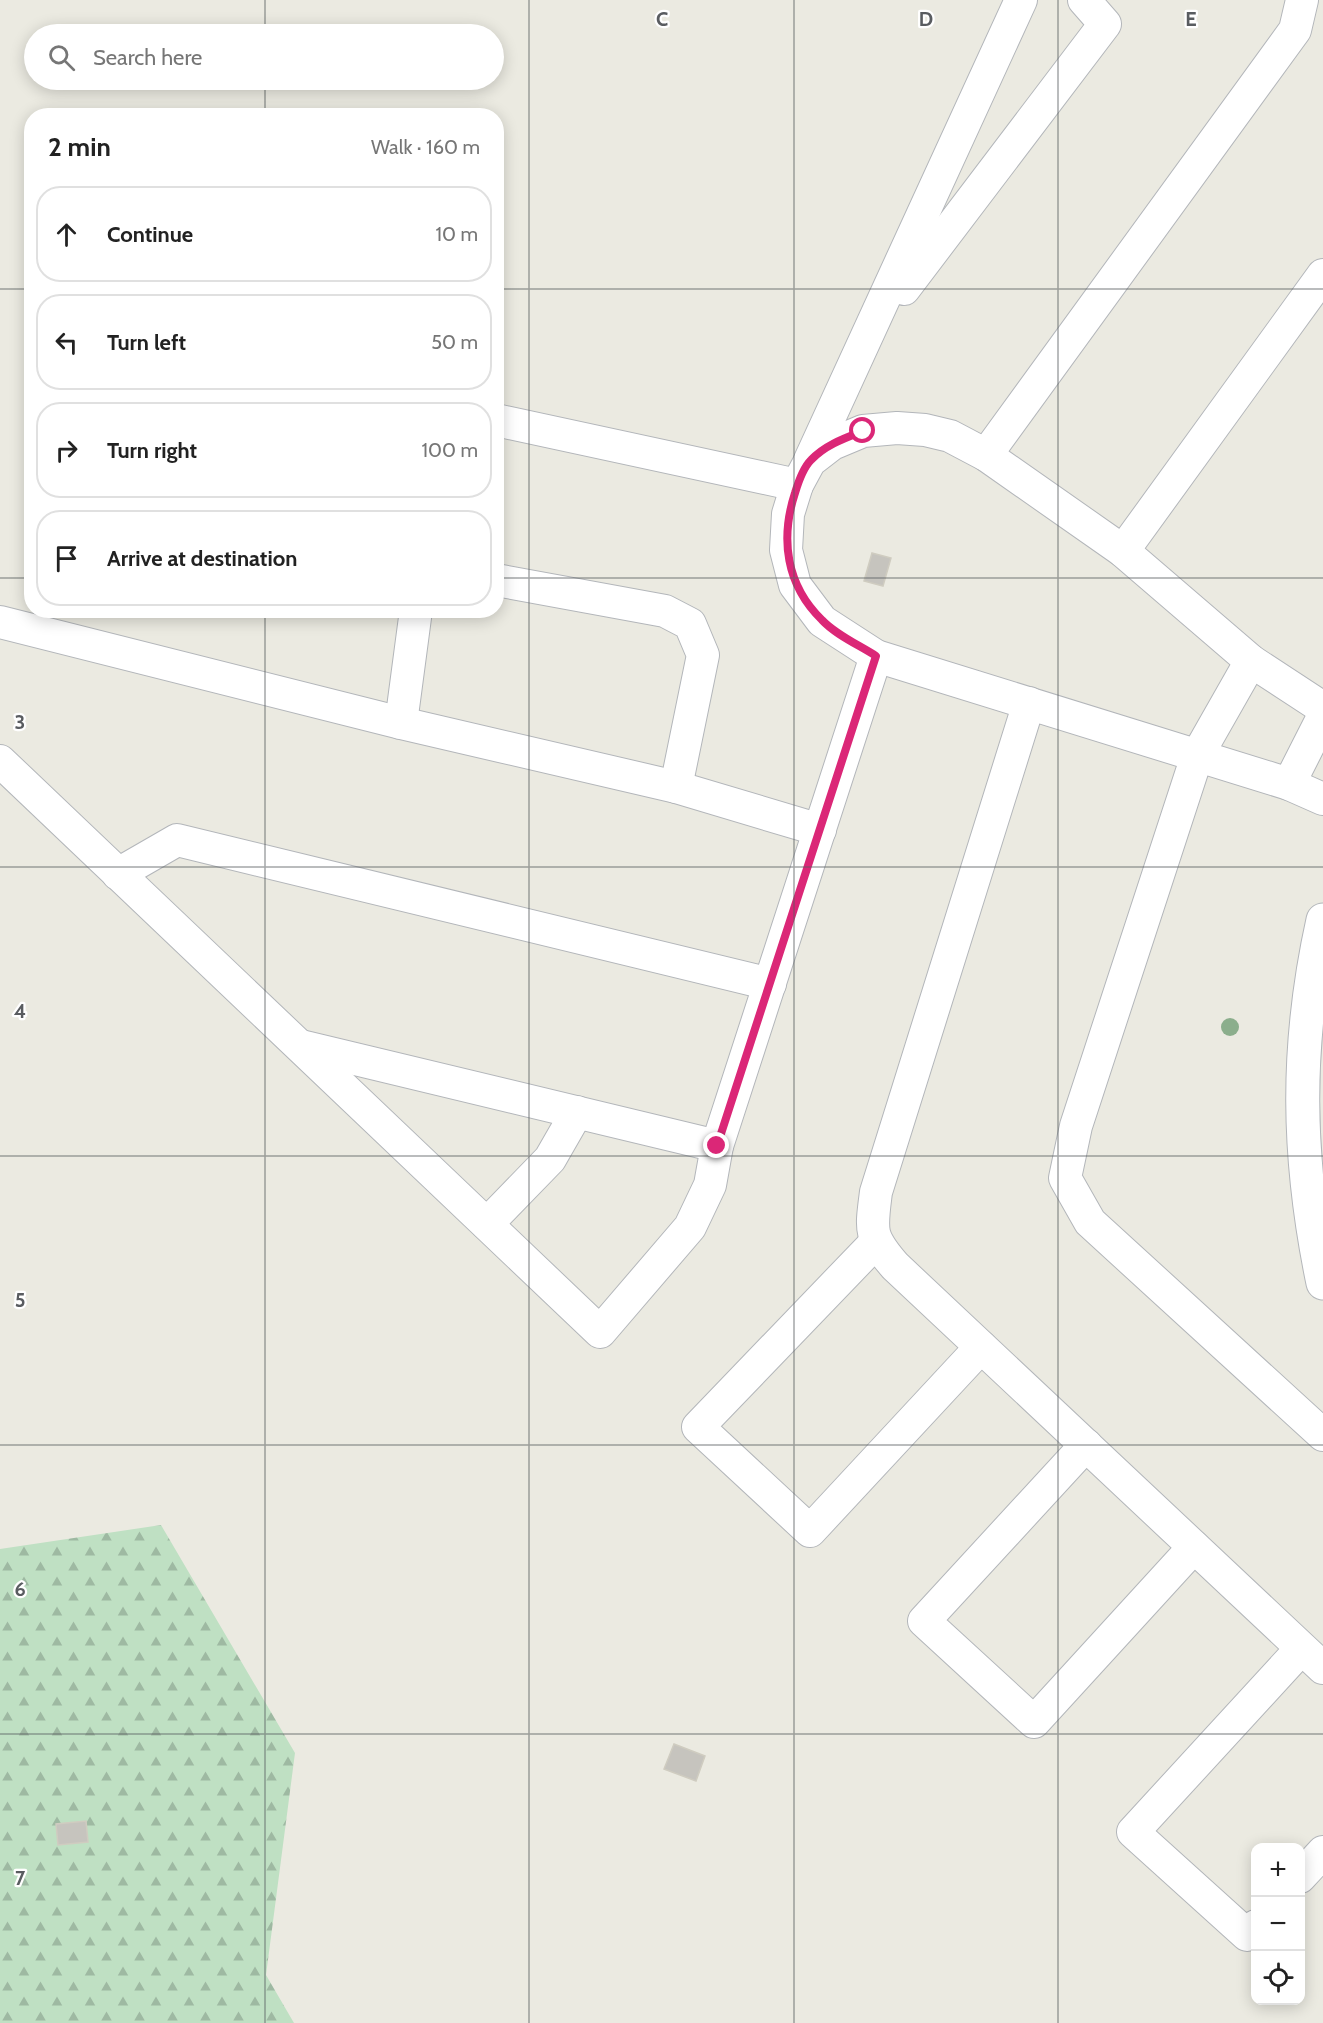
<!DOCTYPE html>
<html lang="en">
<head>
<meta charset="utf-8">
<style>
	body { margin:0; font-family:Cabin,sans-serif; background:#f6f6f6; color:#222 }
	.controls { position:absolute; right:18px; bottom:18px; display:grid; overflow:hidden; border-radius:12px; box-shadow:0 3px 15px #0003 }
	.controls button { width:54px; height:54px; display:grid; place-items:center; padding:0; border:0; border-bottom:2px solid #e0e0e0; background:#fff; color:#222; font:30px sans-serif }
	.stop { position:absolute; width:18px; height:18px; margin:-14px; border:4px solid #db2777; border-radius:50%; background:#fff }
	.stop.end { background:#db2777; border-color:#fff; box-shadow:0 2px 6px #0008 }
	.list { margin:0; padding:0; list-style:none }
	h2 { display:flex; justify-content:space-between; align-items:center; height:78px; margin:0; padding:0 24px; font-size:26px }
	h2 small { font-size:20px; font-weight:400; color:#767676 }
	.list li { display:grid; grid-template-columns:39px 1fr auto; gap:18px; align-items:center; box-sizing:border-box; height:96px; margin:0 12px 12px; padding:0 12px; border:2px solid #e0e0e0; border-radius:24px }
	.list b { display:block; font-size:22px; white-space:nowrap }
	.list em { font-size:20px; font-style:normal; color:#767676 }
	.icon { flex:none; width:33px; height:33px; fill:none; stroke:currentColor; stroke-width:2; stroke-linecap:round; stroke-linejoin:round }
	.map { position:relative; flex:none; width:1323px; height:2023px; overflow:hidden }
	.search { position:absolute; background:#fff; box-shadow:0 3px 15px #0003; left:24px; top:24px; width:480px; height:66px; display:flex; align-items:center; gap:15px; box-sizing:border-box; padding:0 21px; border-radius:33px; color:#767676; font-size:22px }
	.panel { position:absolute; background:#fff; box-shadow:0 3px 15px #0003; left:24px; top:108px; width:480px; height:510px; border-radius:24px }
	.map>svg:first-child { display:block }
</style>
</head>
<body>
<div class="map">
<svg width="1323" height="2023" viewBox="0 0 1323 2023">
	<defs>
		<pattern id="forest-firs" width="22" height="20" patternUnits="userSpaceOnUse" patternTransform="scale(1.5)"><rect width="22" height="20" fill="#bfe0c3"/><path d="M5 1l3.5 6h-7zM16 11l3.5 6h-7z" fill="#9eb9a2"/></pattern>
	</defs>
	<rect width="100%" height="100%" fill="#ebeae1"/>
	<polygon fill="url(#forest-firs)" points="161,1525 295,1753 266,1975 294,2023 0,2023 0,1549"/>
	<g fill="#c6c4be" stroke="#cfccc0" stroke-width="1.5">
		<polygon points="872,553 891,558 883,586 864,581"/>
		<polygon points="674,1744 705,1756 696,1781 664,1769"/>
		<polygon points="86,1821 88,1842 58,1845 56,1824"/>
	</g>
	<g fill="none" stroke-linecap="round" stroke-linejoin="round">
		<g stroke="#b3b6ba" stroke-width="34">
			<g id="minor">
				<polyline points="904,289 1105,24 1084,0"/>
				<polyline points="496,420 797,485"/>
				<polyline points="986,455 1295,30 1302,0"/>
				<polyline points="810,460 1021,0"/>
				<polyline points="1123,551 1323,275"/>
				<polyline points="496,580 665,611 690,624 703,655 676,787"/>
				<polyline points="0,622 401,723 676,787 820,830"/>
				<polyline points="1251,661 1197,756 1076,1126 1065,1178 1090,1222 1323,1435"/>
				<path d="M1029,703L876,1192C871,1231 869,1236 895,1266L1323,1668"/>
				<polyline points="1323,708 1251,661 1123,551 986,455 950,436 925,430 897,428 863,431 832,444 810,461 797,485 788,514 786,550 795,585 822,621 876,656 1289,784 1323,799"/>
				<polyline points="401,723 416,610"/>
				<polyline points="0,761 600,1332 690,1227 710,1185 717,1146 876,656"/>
				<polyline points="1289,784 1323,717"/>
				<polyline points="118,874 177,840 770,984"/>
				<polyline points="301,1046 717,1146"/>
				<polyline points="487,1224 550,1159 577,1112"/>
				<polyline points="875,1243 698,1427 810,1531 981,1347"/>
				<polyline points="1086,1445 924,1621 1034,1722 1194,1547"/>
				<polyline points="1300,1877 1323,1852"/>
				<polyline points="1256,1926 1247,1935 1133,1832 1301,1649"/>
			</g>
		</g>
		<g stroke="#b3b6ba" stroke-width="35">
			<path id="tertiary" d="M1323,920C1295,1046 1297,1158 1323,1283"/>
		</g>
		<use href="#minor" stroke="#fff" stroke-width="32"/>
		<use href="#tertiary" stroke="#fff" stroke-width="33"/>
	</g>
	<circle fill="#8bae8c" cx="1230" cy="1027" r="9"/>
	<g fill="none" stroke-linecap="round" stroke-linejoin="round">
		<path stroke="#db2777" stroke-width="8" d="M717,1146L876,656C859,645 836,635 822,620C786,585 780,539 795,493C798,483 803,468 811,460C825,445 845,438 863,431"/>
	</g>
	<path fill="none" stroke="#595c60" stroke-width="1.5" stroke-opacity="0.55" d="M265,0V34M529,0V2023M794,0V2023M1058,0V2023M265,80V116M0,289H32M496,289H1323M0,578H32M496,578H1323M265,610V2023M0,867H1323M0,1156H1323M0,1445H1323M0,1734H1323"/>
	<g font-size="20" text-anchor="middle" font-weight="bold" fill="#595c60" stroke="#fff" stroke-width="4.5" stroke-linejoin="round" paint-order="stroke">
		<text x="662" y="26">C</text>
		<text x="926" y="26">D</text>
		<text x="1191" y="26">E</text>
		<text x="20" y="729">3</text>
		<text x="20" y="1018">4</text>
		<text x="20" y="1307">5</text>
		<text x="20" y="1596">6</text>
		<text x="20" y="1885">7</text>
	</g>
</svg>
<div class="controls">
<button>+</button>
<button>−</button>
<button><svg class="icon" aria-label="locate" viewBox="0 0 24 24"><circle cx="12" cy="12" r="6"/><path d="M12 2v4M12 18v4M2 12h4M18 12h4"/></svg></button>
</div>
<div class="stop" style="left:863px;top:431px"></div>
<div class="stop end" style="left:717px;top:1146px"></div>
<div class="search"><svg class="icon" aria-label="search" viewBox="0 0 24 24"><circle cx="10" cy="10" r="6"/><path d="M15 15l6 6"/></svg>Search here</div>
<section class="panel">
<h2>2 min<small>Walk · 160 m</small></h2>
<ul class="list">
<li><svg class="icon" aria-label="ahead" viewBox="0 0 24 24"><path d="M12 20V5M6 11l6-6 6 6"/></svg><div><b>Continue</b></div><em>10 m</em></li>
<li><svg class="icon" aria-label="left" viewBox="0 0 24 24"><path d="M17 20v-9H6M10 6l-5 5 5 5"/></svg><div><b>Turn left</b></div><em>50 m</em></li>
<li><svg class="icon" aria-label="right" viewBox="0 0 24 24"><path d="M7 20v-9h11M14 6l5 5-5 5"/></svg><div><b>Turn right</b></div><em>100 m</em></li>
<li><svg class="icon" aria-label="arrive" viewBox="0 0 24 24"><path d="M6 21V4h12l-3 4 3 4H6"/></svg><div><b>Arrive at destination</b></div></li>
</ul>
</section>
</div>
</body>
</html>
